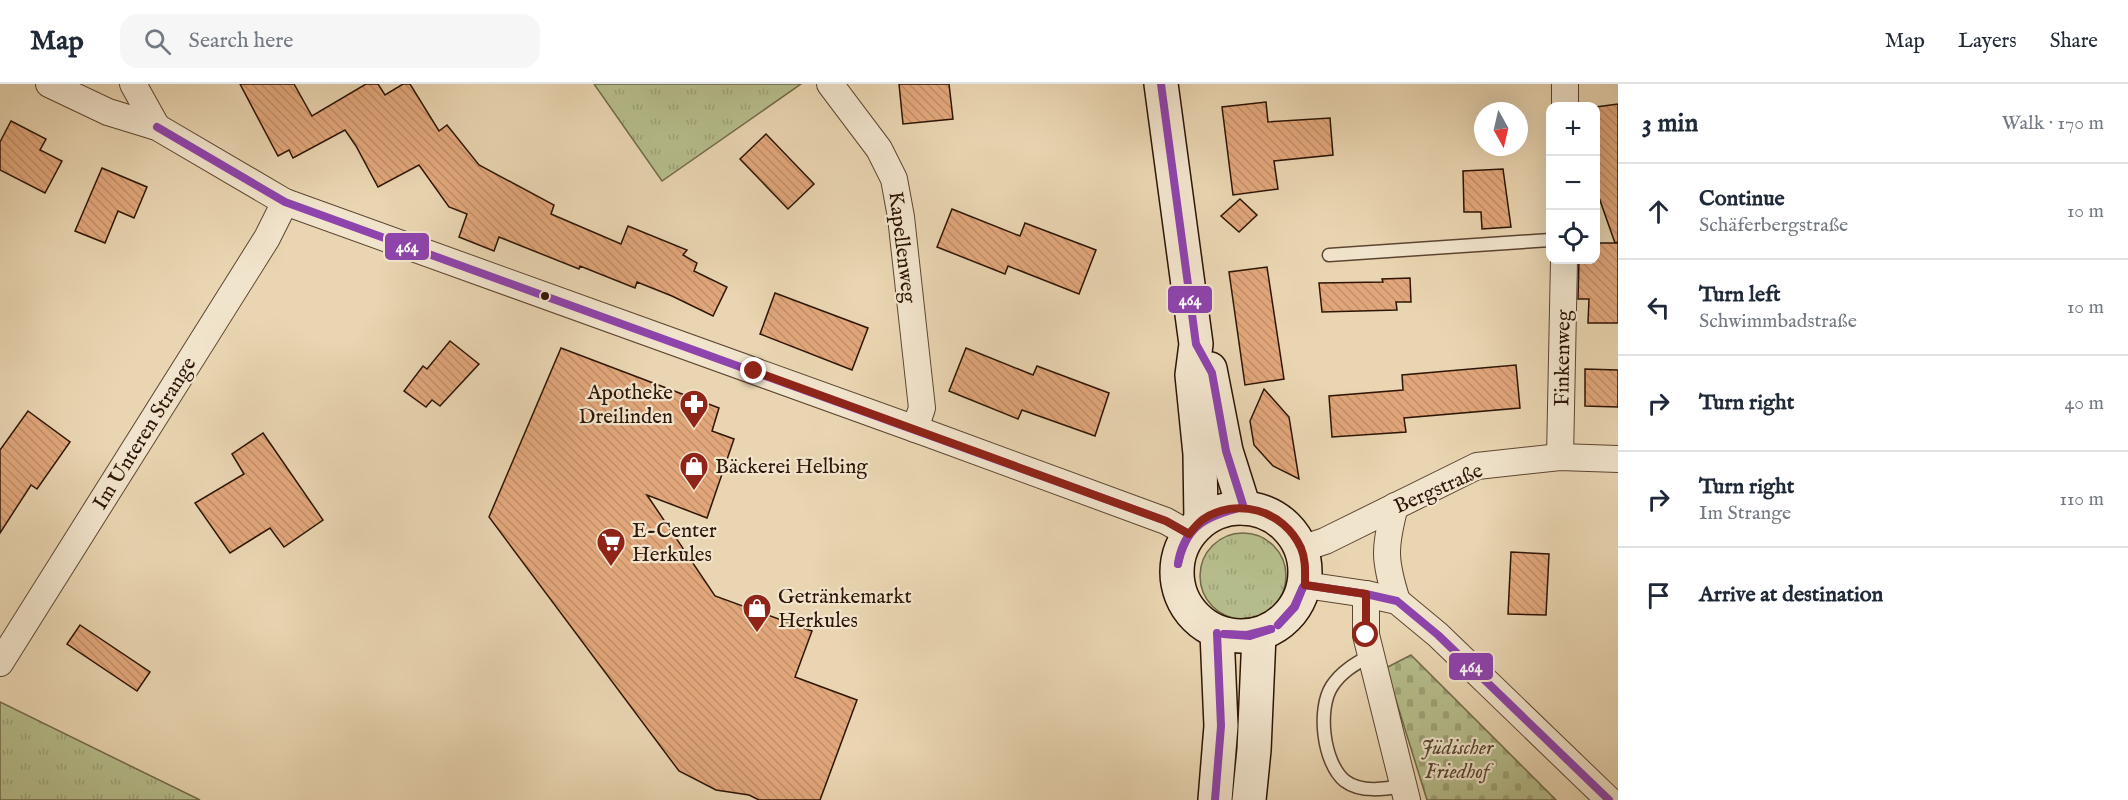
<!DOCTYPE html>
<html lang="en">
<head>
<meta charset="utf-8">
<style>
	body { margin:0; font-family:"IM FELL English",serif; background:#f6f6f7; color:#1f2937 }
	.controls { position:absolute; right:18px; top:18px; display:grid; overflow:hidden; border-radius:12px; box-shadow:0 6px 24px #0002 }
	.controls button { width:54px; height:54px; display:grid; place-items:center; padding:0; border:0; border-bottom:2px solid #e0e1e3; background:#fff; color:#1f2937; font:30px sans-serif }
	.compass { position:absolute; left:1474px; top:18px; width:54px; height:54px; border-radius:50%; background:#fff; box-shadow:0 6px 24px #0002; rotate:172deg }
	.stop { position:absolute; width:18px; height:18px; margin:-14px; border:4px solid #8f2418; border-radius:50%; background:#fff }
	.stop.end { background:#8f2418; border-color:#fff; box-shadow:0 2px 6px #0008 }
	.list { margin:0; padding:0; list-style:none }
	h2 { display:flex; justify-content:space-between; align-items:center; height:78px; margin:0; padding:0 24px; font-size:26px }
	h2 small { font-size:20px; font-weight:400; color:#747a83 }
	.list li { display:grid; grid-template-columns:39px 1fr auto; gap:18px; align-items:center; box-sizing:border-box; height:96px; padding:0 24px; border-top:2px solid #e0e1e3 }
	.list b { display:block; font-size:22px; white-space:nowrap }
	.list p { margin:0; font-size:20px; white-space:nowrap; color:#747a83 }
	.list em { font-size:20px; font-style:normal; color:#747a83 }
	.icon { flex:none; width:33px; height:33px; fill:none; stroke:currentColor; stroke-width:2; stroke-linecap:round; stroke-linejoin:round }
	.map { position:relative; flex:none; width:1618px; height:716px; overflow:hidden }
	header { display:flex; align-items:center; gap:36px; box-sizing:border-box; height:84px; padding:0 30px; background:#fff; border-bottom:2px solid #e0e1e3 }
	header strong { font-size:28px }
	nav { display:flex; gap:33px; margin-inline-start:auto; font-size:21px }
	.search { width:420px; height:54px; background:#f6f6f7; display:flex; align-items:center; gap:15px; box-sizing:border-box; padding:0 21px; border-radius:18px; color:#747a83; font-size:22px }
	main { display:flex }
	aside { flex:1; background:#fff }
	.map>svg:first-child { display:block }
</style>
</head>
<body>
<header>
<strong>Map</strong>
<div class="search"><svg class="icon" aria-label="search" viewBox="0 0 24 24"><circle cx="10" cy="10" r="6"/><path d="M15 15l6 6"/></svg>Search here</div>
<nav><a>Map</a><a>Layers</a><a>Share</a></nav>
</header>
<main>
<div class="map">
<svg width="1618" height="716" viewBox="0 0 1618 716">
	<defs>
		<pattern id="grass-tufts" width="24" height="20" patternUnits="userSpaceOnUse" patternTransform="scale(1.5)"><rect width="24" height="20" fill="#b6bd8c"/><path d="M3 7l-1-3M5 7V3M7 7l1-3M15 17l-1-3M17 17v-4M19 17l1-3" fill="none" stroke="#9da277"/></pattern>
		<pattern id="cemetery-stones" width="16" height="16" patternUnits="userSpaceOnUse" patternTransform="scale(1.5)"><rect width="16" height="16" fill="#b6bd8c"/><path d="M2 7V4a2 2 0 0 1 4 0v3zM10 15v-3a2 2 0 0 1 4 0v3z" fill="#9da277"/></pattern>
		<pattern id="building-back-hatch" width="6" height="6" patternUnits="userSpaceOnUse" patternTransform="scale(1.5)"><rect width="6" height="6" fill="#e1a77b"/><path d="M-1 5l2 2M0 0l6 6M5-1l2 2" fill="none" stroke="#c18f69"/></pattern>
	</defs>
	<rect width="100%" height="100%" fill="#e9d5b1"/>
	<filter id="stains"><feTurbulence type="fractalNoise" baseFrequency=".00333" numOctaves="4"/><feColorMatrix values="0 0 0 0 .2 0 0 0 0 .09 0 0 0 0 .02 0 0 0 .5 -.17"/></filter>
	<radialGradient id="worn" r=".72"><stop offset=".6" stop-color="#630" stop-opacity="0"/><stop offset="1" stop-color="#630" stop-opacity=".3"/></radialGradient>
	<g fill="url(#grass-tufts)" stroke="#726949" stroke-width="1.5">
		<polygon points="594,0 801,0 662,97"/>
		<circle cx="1243" cy="492" r="43"/>
		<polygon points="0,618 200,716 0,716"/>
	</g>
	<polygon fill="url(#cemetery-stones)" stroke="#726949" stroke-width="1.5" points="1411,571 1556,716 1427,716 1386,584"/>
	<g fill="url(#building-back-hatch)" stroke="#2e1506" stroke-width="1.5">
		<polygon points="240,0 294,0 312,32 366,0 378,0 385,11 403,0 410,0 439,47 447,41 479,81 554,121 551,130 621,160 628,142 687,166 683,171 697,179 694,187 727,203 713,232 672,212 637,198 635,204 580,182 579,185 499,153 494,167 459,153 467,130 449,123 419,81 378,103 356,62 345,46 293,74 289,66 278,72"/>
		<polygon points="899,0 949,0 953,35 903,40"/>
		<polygon points="1266,18 1268,38 1330,34 1333,71 1274,77 1278,105 1233,111 1222,23"/>
		<polygon points="1618,20 1618,158 1615,159 1596,105 1596,23"/>
		<polygon points="11,37 46,55 40,66 62,77 45,109 0,86 0,58"/>
		<polygon points="766,50 814,100 788,125 740,75"/>
		<polygon points="102,84 147,103 134,134 118,127 105,159 75,147"/>
		<polygon points="1503,85 1511,143 1482,145 1481,128 1464,128 1463,87"/>
		<polygon points="1240,115 1257,131 1239,148 1221,132"/>
		<polygon points="952,125 1020,152 1025,139 1096,166 1079,210 1008,182 1005,190 937,163"/>
		<polygon points="1596,159 1618,159 1618,239 1588,239 1589,215 1578,215 1579,176 1596,176"/>
		<polygon points="1267,183 1284,295 1245,301 1229,188"/>
		<polygon points="1410,194 1411,218 1396,218 1397,226 1322,228 1319,199 1383,198 1382,195"/>
		<polygon points="775,209 868,244 852,286 760,250"/>
		<polygon points="450,257 479,280 440,322 432,316 426,323 404,307 423,282 427,285"/>
		<polygon points="561,264 719,324 712,347 734,355 707,434 647,411 715,512 812,547 795,593 857,616 820,716 759,716 749,711 716,706 679,687 489,433"/>
		<polygon points="966,264 1033,291 1037,282 1109,309 1095,352 1022,326 1018,335 949,307"/>
		<polygon points="1516,281 1520,324 1404,334 1406,348 1332,353 1329,312 1403,306 1402,291"/>
		<polygon points="1585,285 1618,286 1618,323 1585,322"/>
		<polygon points="1264,305 1289,333 1299,395 1273,382 1254,361 1250,337"/>
		<polygon points="28,327 70,358 37,405 31,401 0,449 0,366"/>
		<polygon points="263,349 323,436 284,463 270,444 230,469 195,419 244,390 232,370"/>
		<polygon points="1511,468 1549,470 1546,531 1508,530"/>
		<polygon points="80,541 150,588 137,607 67,560"/>
	</g>
	<g fill="none" stroke-linecap="round" stroke-linejoin="round">
		<g stroke="#5d4531" stroke-width="15">
			<g id="service">
				<polyline points="1329,171 1550,156"/>
				<path d="M1371,571C1355,580 1342,587 1332,602C1317,625 1323,679 1345,697C1361,709 1385,705 1403,702"/>
			</g>
		</g>
		<g stroke="#5d4531" stroke-width="28">
			<g id="minor">
				<polyline points="49,0 108,28 157,43 285,118 932,351 1166,437 1189,450"/>
				<polyline points="133,0 157,43"/>
				<polyline points="830,0 879,65 894,95 901,133 922,324 915,345"/>
				<polyline points="1565,22 1565,0"/>
				<polyline points="1560,373 1564,176"/>
				<path d="M1395,422C1384,464 1384,476 1397,517"/>
				<polyline points="1301,465 1325,457 1477,382 1560,373 1618,375"/>
				<polyline points="1305,501 1366,510 1397,517 1438,551 1609,716"/>
				<polyline points="1366,510 1366,551 1407,716"/>
				<polyline points="0,579 267,154 285,118"/>
			</g>
		</g>
		<g stroke="#2e1506" stroke-width="36">
			<g id="secondary">
				<polyline points="1161,0 1196,260 1192,291 1200,370 1201,437"/>
				<polyline points="1210,285 1226,367 1244,424"/>
				<circle cx="1241" cy="488" r="64"/>
				<polyline points="1215,716 1221,642 1217,549"/>
				<polyline points="1249,716 1254,666 1259,551"/>
			</g>
		</g>
		<use href="#service" stroke="#f1e4cc" stroke-width="12"/>
		<use href="#minor" stroke="#f1e4cc" stroke-width="26"/>
		<use href="#secondary" stroke="#f1e4cc" stroke-width="33"/>
		<g stroke="#f1e4cc" stroke-width="12">
			<g id="bus-1">
				<polyline points="1161,0 1196,260 1212,289 1226,367 1244,424"/>
				<polyline points="157,43 285,118 1166,437 1189,450"/>
				<path d="M1178,480C1182,450 1204,428 1235,425"/>
				<path d="M1178,480C1186,444 1201,435 1235,425"/>
				<polyline points="1305,501 1366,510 1397,517 1438,551 1609,716"/>
				<polyline points="1278,541 1294,523 1303,503"/>
				<polyline points="1278,541 1295,523 1303,503"/>
				<polyline points="1224,550 1247,551 1271,545"/>
				<polyline points="1224,550 1250,552 1271,545"/>
				<polyline points="1215,716 1221,642 1217,549"/>
			</g>
		</g>
		<use href="#bus-1" stroke="#8e44ad" stroke-width="8"/>
	</g>
	<g fill="none" stroke-linecap="round" stroke-linejoin="round">
		<path stroke="#8f2418" stroke-width="8" d="M754,287L1166,437L1189,450C1193,445 1197,440 1202,436C1236,412 1284,426 1301,464C1306,476 1305,488 1305,501L1366,510V551"/>
	</g>
	<defs>
		<g id="pharmacy-pin" transform="scale(1.5)"><path d="M0 17L-7.5 6A9.5 9.5 0 1 1 7.5 6Z" fill="#8f2418" stroke="#f1e4cc"/><path d="M-2-6h4v4h4v4h-4v4h-4v-4h-4v-4h4Z" fill="#fff"/></g>
		<g id="shop-pin" transform="scale(1.5)"><path d="M0 17L-7.5 6A9.5 9.5 0 1 1 7.5 6Z" fill="#8f2418" stroke="#f1e4cc"/><path d="M-5-2.5h2.3a2.7 3.5 0 0 1 5.4 0H5L5.5 6h-11ZM-1.5-2.5h3a1.5 2.3 0 0 0-3 0Z" fill="#fff"/></g>
		<g id="supermarket-pin" transform="scale(1.5)"><path d="M0 17L-7.5 6A9.5 9.5 0 1 1 7.5 6Z" fill="#8f2418" stroke="#f1e4cc"/><path d="M-6-5.5h2.5l.6 2H6L4.5 2H-2.5L-4.4-4H-6ZM-1.5 3.2a1.3 1.3 0 1 0 .1 0ZM3 3.2a1.3 1.3 0 1 0 .1 0Z" fill="#fff"/></g>
	</defs>
	<g fill-rule="evenodd">
		<use href="#pharmacy-pin" x="694" y="320"/>
		<use href="#shop-pin" x="694" y="382"/>
		<use href="#supermarket-pin" x="611" y="458"/>
		<use href="#shop-pin" x="757" y="524"/>
	</g>
	<circle fill="#2e1506" stroke="#f1e4cc" stroke-width="2" cx="545" cy="212" r="5"/>
	<g text-anchor="middle" stroke-width="4.5" stroke-linejoin="round" paint-order="stroke">
		<g font-size="21" fill="#2e1506" stroke="#f1e4cc">
			<text transform="translate(903 163) rotate(83)" y="7">Kapellenweg</text>
			<text transform="translate(1562 274) rotate(-89)" y="7">Finkenweg</text>
			<text transform="translate(144 349) rotate(-58)" y="7">Im Unteren Strange</text>
			<text transform="translate(1438 404) rotate(-24)" y="7">Bergstraße</text>
		</g>
		<g font-size="21" fill="#2e1506" stroke="#f1e4cc" text-anchor="start">
			<text x="673" y="315" text-anchor="end">Apotheke<tspan x="673" dy="24">Dreilinden</tspan></text>
			<text x="715" y="389">Bäckerei Helbing</text>
			<text x="632" y="453">E-Center<tspan x="632" dy="24">Herkules</tspan></text>
			<text x="778" y="519">Getränkemarkt<tspan x="778" dy="24">Herkules</tspan></text>
		</g>
		<g font-size="21" font-style="italic" fill="#57472e" stroke="#f1e4cc">
			<text x="1457" y="670">Jüdischer<tspan x="1457" dy="24">Friedhof</tspan></text>
		</g>
	</g>
	<g stroke="#f1e4cc" stroke-width="2">
		<rect x="384" y="148" width="46" height="29" rx="6" fill="#8e44ad"/>
		<rect x="1167" y="201" width="46" height="29" rx="6" fill="#8e44ad"/>
		<rect x="1448" y="568" width="46" height="29" rx="6" fill="#8e44ad"/>
	</g>
	<g font-size="16" text-anchor="middle" font-weight="bold" fill="#fff">
		<text x="407" y="168">464</text>
		<text x="1190" y="221">464</text>
		<text x="1471" y="588">464</text>
	</g>
	<rect width="100%" height="100%" filter="url(#stains)"/>
	<rect width="100%" height="100%" fill="url(#worn)"/>
</svg>
<div class="controls">
<button>+</button>
<button>−</button>
<button><svg class="icon" aria-label="locate" viewBox="0 0 24 24"><circle cx="12" cy="12" r="6"/><path d="M12 2v4M12 18v4M2 12h4M18 12h4"/></svg></button>
</div>
<svg class="compass" viewBox="-18 -18 36 36"><path d="M0-13l5 13h-10z" fill="#e53935"/><path d="M0 13l5-13h-10z" fill="#747a83"/></svg>
<div class="stop" style="left:1366px;top:551px"></div>
<div class="stop end" style="left:754px;top:287px"></div>
</div>
<aside>
<h2>3 min<small>Walk · 170 m</small></h2>
<ul class="list">
<li><svg class="icon" aria-label="ahead" viewBox="0 0 24 24"><path d="M12 20V5M6 11l6-6 6 6"/></svg><div><b>Continue</b><p>Schäferbergstraße</p></div><em>10 m</em></li>
<li><svg class="icon" aria-label="left" viewBox="0 0 24 24"><path d="M17 20v-9H6M10 6l-5 5 5 5"/></svg><div><b>Turn left</b><p>Schwimmbadstraße</p></div><em>10 m</em></li>
<li><svg class="icon" aria-label="right" viewBox="0 0 24 24"><path d="M7 20v-9h11M14 6l5 5-5 5"/></svg><div><b>Turn right</b></div><em>40 m</em></li>
<li><svg class="icon" aria-label="right" viewBox="0 0 24 24"><path d="M7 20v-9h11M14 6l5 5-5 5"/></svg><div><b>Turn right</b><p>Im Strange</p></div><em>110 m</em></li>
<li><svg class="icon" aria-label="arrive" viewBox="0 0 24 24"><path d="M6 21V4h12l-3 4 3 4H6"/></svg><div><b>Arrive at destination</b></div></li>
</ul>
</aside>
</main>
</body>
</html>
